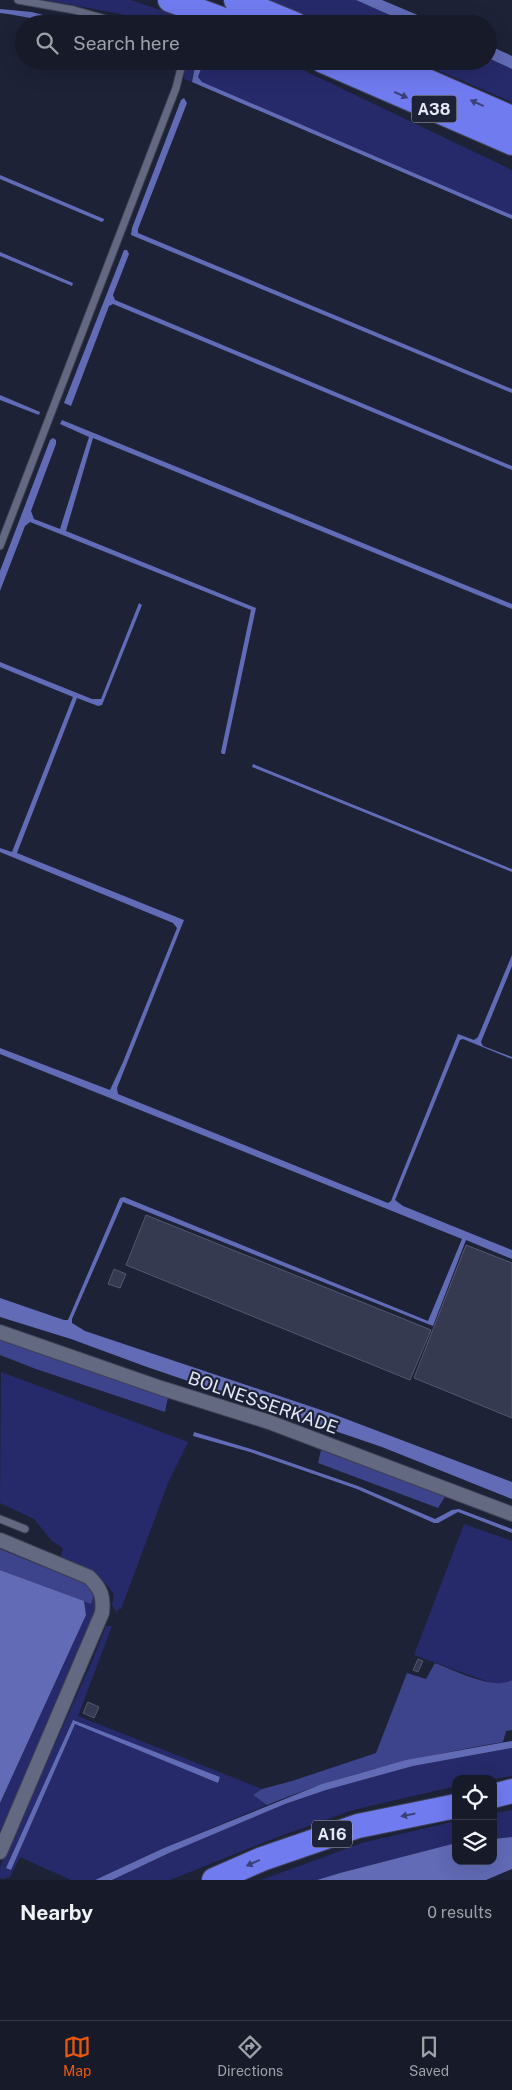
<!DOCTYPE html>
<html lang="en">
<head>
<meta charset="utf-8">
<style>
	body { margin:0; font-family:"Public Sans",sans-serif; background:#232735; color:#f1f3f6 }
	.controls { position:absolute; right:15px; bottom:15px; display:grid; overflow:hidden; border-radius:10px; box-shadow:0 5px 20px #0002 }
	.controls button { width:45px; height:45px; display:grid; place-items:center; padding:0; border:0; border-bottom:1px solid #353846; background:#161a29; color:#f1f3f6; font:25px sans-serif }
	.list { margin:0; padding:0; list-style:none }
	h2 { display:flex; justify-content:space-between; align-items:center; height:65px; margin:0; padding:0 20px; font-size:21px }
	h2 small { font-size:16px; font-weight:400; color:#9ea1a8 }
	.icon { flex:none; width:28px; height:28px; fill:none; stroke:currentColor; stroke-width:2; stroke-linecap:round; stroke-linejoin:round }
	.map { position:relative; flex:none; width:512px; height:1880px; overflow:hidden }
	.search { position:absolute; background:#161a29; box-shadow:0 5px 20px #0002; left:15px; right:15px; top:15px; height:55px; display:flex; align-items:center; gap:12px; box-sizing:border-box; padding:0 18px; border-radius:28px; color:#9ea1a8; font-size:19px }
	.sheet { height:140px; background:#161a29 }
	nav { display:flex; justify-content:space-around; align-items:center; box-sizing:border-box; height:70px; border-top:1px solid #353846; background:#161a29; font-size:14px; color:#9ea1a8 }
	nav a { display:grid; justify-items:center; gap:2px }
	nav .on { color:#ea580c }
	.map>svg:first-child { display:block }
</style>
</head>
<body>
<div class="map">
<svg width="512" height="1880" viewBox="0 0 512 1880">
	<rect width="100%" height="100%" fill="#1e2237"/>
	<g fill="#272a6a" fill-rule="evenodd">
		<polygon points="45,0 131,0 201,24 148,24 121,14"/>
		<polygon points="268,0 356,0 410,24 324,24"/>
		<polygon points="488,58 512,69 512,102 416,61 488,61"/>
		<polygon points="185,61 196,61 192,82 184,79"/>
		<polygon points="204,61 284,61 512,170 512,215 202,82 198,77"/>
		<path d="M1,1372L188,1442L168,1483L121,1609H118L117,1613L112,1605L114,1594C103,1575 78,1569 59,1562L63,1548L52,1541L34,1519L0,1503Z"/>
		<polygon points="464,1524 512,1541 512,1680 507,1683 494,1684 414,1655"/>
		<polygon points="95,1592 97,1608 38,1749 0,1831 0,1803 86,1615 84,1601 91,1604"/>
		<path d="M106,1626H112L78,1716L262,1789L253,1795L267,1805L164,1848L95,1880H71L20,1857L10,1877L3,1879L0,1878V1867L93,1659ZM73,1720L220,1777L218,1783L75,1723L11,1870L6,1868Z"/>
		<polygon points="512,1748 512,1776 493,1779 456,1779 456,1786 353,1810 275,1838 170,1880 112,1880 169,1853 285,1804 326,1790 413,1766"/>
		<polygon points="512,1810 512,1837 493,1839 493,1813"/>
		<polygon points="456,1821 456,1843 340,1873 317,1880 261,1880 362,1843"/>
	</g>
	<g fill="#3d448b">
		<polygon points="0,1340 168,1397 165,1412 36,1369 0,1355"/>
		<polygon points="321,1450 446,1495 438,1508 318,1463"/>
		<polygon points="0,1549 86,1584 95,1592 91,1604 0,1570"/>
		<path d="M435,1663C454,1670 494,1691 512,1680V1730L506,1731L503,1742C421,1756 344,1773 267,1805L253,1795L262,1789L292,1781L376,1753L407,1673L426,1679Z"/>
	</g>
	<g fill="#616bb6">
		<polygon points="356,0 382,0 439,24 410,24"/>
		<path d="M0,9L32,12L77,24C51,24 26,16 0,13Z"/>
		<polygon points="488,45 512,56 512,69 488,58"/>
		<polygon points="196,61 204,61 198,77 202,82 512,215 512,219 192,82"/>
		<polygon points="184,98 187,103 138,229 138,233 512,389 512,393 131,235 132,228 181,100"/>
		<polygon points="0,175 104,219 104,220 102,222 0,179"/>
		<polygon points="124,250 127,250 129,254 113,295 115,300 512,466 512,470 113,304 109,306 71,406 64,403"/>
		<polygon points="0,252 73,283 72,286 0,256"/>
		<polygon points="0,395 40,412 39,415 0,400"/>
		<polygon points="62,420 512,604 512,609 93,438 66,531 256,608 225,754 222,754 221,752 251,610 30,522 25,526 0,591 0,571 50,440 53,438 56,440 56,444 31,511 34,519 60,529 89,437 60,424"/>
		<polygon points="139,603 142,605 102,705 98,706 77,698 17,853 184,920 117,1088 118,1094 388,1203 391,1201 458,1034 474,1040 478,1037 512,955 512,966 481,1042 483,1046 512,1057 512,1059 463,1039 460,1040 395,1200 403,1206 512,1250 512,1259 466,1240 433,1326 123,1202 72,1319 72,1323 85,1331 333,1414 512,1482 512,1499 382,1447 147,1367 71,1339 0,1317 0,1298 64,1320 68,1320 120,1198 124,1197 428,1321 462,1239 0,1054 0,1048 110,1090 123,1062 177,928 173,923 0,852 0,848 12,852 73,697 0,667 0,662 92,699 101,699"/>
		<polygon points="253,764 512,869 512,872 252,767"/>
		<polygon points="194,1432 251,1449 358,1486 435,1519 452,1510 459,1509 512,1529 512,1533 458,1512 438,1523 434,1523 357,1489 250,1452 193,1436"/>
		<polygon points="0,1570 84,1601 86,1615 0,1803"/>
		<polygon points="73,1720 220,1777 218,1783 75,1724 11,1870 6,1868"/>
		<polygon points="512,1741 512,1748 413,1766 326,1790 285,1804 169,1853 112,1880 95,1880 164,1848 322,1784 406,1760"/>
		<polygon points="512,1837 512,1869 486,1880 317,1880 340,1873 456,1843 456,1861 493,1861 493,1839"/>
	</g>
	<g fill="#363a50" stroke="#53576f">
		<polygon points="146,1215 431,1330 410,1380 126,1265"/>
		<polygon points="466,1245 512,1263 512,1418 414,1378"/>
		<polygon points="114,1269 126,1274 120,1288 108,1284"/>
		<polygon points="418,1659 423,1661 418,1672 413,1670"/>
		<polygon points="88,1702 99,1707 94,1718 83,1713"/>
	</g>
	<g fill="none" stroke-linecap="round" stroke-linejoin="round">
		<g stroke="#3e4052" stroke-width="9">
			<g id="service">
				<polyline points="18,0 74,10 124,24"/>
				<polyline points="0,546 176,88 182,64 180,61"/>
				<polyline points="0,1519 25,1529"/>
			</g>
		</g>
		<g stroke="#3e4052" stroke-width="16">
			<g id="minor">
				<polyline points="0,1332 161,1388 269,1422 512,1514"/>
				<path d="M0,1540L89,1577C101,1589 104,1596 102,1613L0,1852"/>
			</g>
		</g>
		<g stroke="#3e4052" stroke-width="26">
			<g id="motorway">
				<polyline points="170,0 235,24"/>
				<polyline points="236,0 295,24"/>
				<polyline points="323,61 512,143"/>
				<polyline points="381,61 512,118"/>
				<polyline points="493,1796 512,1791"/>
				<polyline points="214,1880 262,1859 358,1826 456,1806"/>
			</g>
		</g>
		<use href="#service" stroke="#646982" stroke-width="7"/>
		<use href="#minor" stroke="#646982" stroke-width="14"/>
		<use href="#motorway" stroke="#707bf0" stroke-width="24"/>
	</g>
	<defs><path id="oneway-solid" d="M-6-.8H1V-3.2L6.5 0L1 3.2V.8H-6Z" transform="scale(1.25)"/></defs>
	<g fill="#3b4178">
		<use href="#oneway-solid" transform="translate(401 95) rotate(24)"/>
		<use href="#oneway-solid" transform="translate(477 103) rotate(-156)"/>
		<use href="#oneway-solid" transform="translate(408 1815) rotate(169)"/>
		<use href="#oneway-solid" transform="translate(253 1863) rotate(156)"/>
	</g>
	<g text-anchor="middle" stroke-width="4.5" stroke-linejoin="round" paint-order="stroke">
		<g fill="#1e2237" stroke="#a9acbc" stroke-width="1">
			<rect x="411.5" y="95.5" width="45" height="27" rx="4"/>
			<rect x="312" y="1820.5" width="40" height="27" rx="4"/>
		</g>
		<g font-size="16" font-weight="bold" fill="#e4e7f5">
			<text x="434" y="115">A38</text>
			<text x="332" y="1840">A16</text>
		</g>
		<g font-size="18" fill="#e4e7f5" stroke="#1e2237">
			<text transform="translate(263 1403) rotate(19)" y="6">BOLNESSERKADE</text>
		</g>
	</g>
</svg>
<div class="controls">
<button><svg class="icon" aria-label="locate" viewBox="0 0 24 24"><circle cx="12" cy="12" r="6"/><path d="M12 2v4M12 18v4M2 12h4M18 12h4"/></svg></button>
<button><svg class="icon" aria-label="layers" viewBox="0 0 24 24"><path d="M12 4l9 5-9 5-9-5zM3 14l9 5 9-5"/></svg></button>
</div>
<div class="search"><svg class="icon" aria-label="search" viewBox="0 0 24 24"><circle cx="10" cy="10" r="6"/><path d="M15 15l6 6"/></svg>Search here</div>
</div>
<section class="sheet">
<h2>Nearby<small>0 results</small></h2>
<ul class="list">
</ul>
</section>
<nav>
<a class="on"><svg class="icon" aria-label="map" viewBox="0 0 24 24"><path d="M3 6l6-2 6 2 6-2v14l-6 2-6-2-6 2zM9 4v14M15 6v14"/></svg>Map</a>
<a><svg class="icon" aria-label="directions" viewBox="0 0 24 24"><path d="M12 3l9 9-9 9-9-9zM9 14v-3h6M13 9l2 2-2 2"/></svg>Directions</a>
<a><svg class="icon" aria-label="saved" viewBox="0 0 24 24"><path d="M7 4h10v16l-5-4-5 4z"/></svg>Saved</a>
</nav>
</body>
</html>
